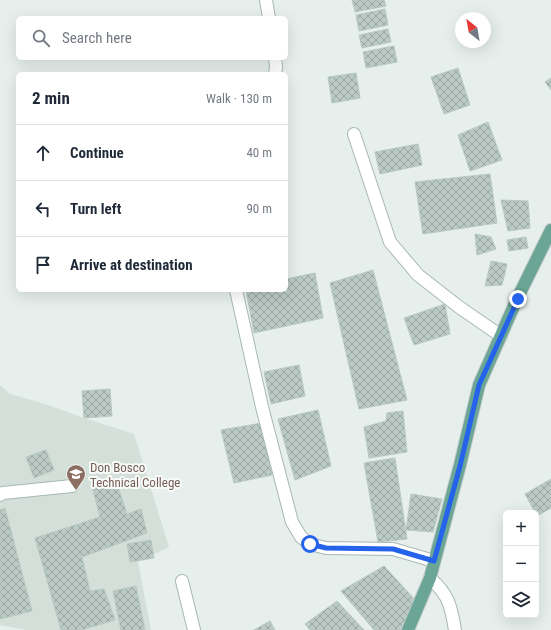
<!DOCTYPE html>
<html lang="en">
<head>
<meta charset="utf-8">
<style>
	body { margin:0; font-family:"Roboto Condensed",sans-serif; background:#f2f2f3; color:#1f2937 }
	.controls { position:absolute; right:12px; bottom:12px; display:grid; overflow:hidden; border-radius:6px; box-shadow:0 4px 16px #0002 }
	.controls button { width:36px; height:36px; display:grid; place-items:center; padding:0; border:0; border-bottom:1px solid #e0e1e3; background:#fff; color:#1f2937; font:20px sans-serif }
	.compass { position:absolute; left:455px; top:12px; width:36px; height:36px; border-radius:50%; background:#fff; box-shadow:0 4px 16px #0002; rotate:329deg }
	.stop { position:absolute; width:12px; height:12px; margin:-9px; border:3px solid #2563eb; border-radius:50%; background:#fff }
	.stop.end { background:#2563eb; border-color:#fff; box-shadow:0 1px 4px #0008 }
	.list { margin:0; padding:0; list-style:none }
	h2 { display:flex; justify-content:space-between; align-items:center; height:52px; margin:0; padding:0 16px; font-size:17px }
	h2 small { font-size:13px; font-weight:400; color:#747a83 }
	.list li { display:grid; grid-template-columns:26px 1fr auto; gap:12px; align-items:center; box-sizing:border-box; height:56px; padding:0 16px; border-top:1px solid #e0e1e3 }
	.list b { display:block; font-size:15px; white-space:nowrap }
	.list em { font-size:13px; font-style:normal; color:#747a83 }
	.icon { flex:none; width:22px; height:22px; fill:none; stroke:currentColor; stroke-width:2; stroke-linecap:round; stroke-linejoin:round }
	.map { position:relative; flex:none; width:551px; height:630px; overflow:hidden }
	.search { position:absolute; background:#fff; box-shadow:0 4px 16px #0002; left:16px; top:16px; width:272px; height:44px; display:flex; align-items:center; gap:10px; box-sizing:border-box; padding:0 14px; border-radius:6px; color:#747a83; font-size:15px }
	.panel { position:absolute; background:#fff; box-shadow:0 4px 16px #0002; left:16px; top:72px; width:272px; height:220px; border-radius:6px }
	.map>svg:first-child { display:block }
</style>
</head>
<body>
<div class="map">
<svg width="551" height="630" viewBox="0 0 551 630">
	<defs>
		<pattern id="building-cross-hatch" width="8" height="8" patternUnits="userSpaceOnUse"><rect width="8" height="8" fill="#bbcac4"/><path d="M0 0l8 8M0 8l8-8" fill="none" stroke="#98a6a0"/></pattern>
	</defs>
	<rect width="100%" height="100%" fill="#e6efeb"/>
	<polygon fill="#d4dfda" points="0,385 10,394 45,404 84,418 134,434 169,547 138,562 151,630 26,630 0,625"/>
	<g fill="url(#building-cross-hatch)" stroke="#b8c9c2">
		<polygon points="352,0 384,0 386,6 355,12"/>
		<polygon points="385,9 388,25 359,31 356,15"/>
		<polygon points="388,29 391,42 362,48 359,35"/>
		<polygon points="394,46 397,62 366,68 363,52"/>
		<polygon points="458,68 470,105 444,114 431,77"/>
		<polygon points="356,73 360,98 332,103 328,77"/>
		<polygon points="551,78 551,90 545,82"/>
		<polygon points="488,122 502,160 470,171 458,135"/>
		<polygon points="418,144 422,165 380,174 375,152"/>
		<polygon points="490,174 497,223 423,234 415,182"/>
		<polygon points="501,200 528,201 530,228 508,231"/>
		<polygon points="475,234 491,237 496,249 477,255"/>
		<polygon points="526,237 528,248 509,251 507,240"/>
		<polygon points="491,261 507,264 502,285 485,286"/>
		<polygon points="373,270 407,400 359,409 330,283"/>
		<polygon points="315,273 323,318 254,333 246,290 286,290 286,279"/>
		<polygon points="445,304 450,334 414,345 404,318"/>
		<polygon points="299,365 305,396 271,404 264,372"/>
		<polygon points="110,389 112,416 84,418 82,391"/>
		<polygon points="318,410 331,466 295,480 278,419"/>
		<polygon points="403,411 407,452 369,458 364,427 386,421 387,413"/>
		<polygon points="262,423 272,475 234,483 221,430"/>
		<polygon points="46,450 54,470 34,478 26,457"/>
		<polygon points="395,458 407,539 378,542 364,463"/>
		<polygon points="115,478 127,514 141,509 147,533 82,557 90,591 104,589 115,620 81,630 61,630 35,538 100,517 92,486"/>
		<polygon points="551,479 551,508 537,516 525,494"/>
		<polygon points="411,494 442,499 433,532 406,530"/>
		<polygon points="5,508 32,611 0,619 0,510"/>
		<polygon points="151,540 154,558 130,562 127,544"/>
		<polygon points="384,566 417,602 401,630 374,630 341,591"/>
		<polygon points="136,586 145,630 121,630 113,591"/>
		<polygon points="337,601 364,630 310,630 305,624"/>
		<polygon points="270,621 275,630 254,630"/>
	</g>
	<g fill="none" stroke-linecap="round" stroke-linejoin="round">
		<g stroke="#a8b8b2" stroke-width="14">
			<g id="minor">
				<polyline points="266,0 269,18"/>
				<polyline points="275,74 276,67 275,58"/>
				<polyline points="354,134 390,242 418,275 459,307 501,336"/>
				<polyline points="236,290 262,407 292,522 301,537 310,544 326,548 393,549 434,561"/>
				<polyline points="0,495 3,493 72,486"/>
				<path d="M430,578C449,595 451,606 455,630"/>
				<polyline points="182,581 194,630"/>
			</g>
		</g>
		<g stroke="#c2cac8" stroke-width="14">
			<polyline id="major" points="408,630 430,578 460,465 479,385 517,299 551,230"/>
		</g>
		<use href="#minor" stroke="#fff" stroke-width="12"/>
		<use href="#major" stroke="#6aa596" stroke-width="12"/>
	</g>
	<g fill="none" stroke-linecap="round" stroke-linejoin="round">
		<polyline stroke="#2563eb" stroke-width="5" points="310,544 326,548 393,549 434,561 460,466 479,385 518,299"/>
	</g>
	<defs>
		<g id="school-pin" transform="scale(1)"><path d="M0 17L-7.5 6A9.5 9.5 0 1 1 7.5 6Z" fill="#8d6e63" stroke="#f7fbf9"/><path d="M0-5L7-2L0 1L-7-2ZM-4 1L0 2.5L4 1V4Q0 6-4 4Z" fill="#fff"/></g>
	</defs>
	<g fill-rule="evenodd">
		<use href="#school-pin" x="76" y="474"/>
	</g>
	<g text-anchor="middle" stroke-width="4" stroke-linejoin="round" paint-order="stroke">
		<g font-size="13" fill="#785e54" stroke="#f7fbf9" text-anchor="start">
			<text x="90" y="472">Don Bosco<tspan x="90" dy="15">Technical College</tspan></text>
		</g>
	</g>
</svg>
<div class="controls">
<button>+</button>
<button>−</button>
<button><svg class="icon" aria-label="layers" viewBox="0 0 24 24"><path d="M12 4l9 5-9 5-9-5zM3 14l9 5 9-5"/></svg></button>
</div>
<svg class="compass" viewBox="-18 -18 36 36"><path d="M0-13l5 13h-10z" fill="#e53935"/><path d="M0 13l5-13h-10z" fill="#747a83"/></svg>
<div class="stop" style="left:310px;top:544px"></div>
<div class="stop end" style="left:518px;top:299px"></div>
<div class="search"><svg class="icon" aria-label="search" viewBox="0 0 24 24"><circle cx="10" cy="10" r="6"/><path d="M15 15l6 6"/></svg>Search here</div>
<section class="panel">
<h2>2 min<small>Walk · 130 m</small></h2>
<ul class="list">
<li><svg class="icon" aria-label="ahead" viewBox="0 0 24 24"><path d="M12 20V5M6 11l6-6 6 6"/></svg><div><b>Continue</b></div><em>40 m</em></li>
<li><svg class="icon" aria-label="left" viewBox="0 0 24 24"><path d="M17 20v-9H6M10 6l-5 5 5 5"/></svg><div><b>Turn left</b></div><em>90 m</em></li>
<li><svg class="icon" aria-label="arrive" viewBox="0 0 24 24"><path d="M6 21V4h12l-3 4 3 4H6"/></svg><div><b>Arrive at destination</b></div></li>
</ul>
</section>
</div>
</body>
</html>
